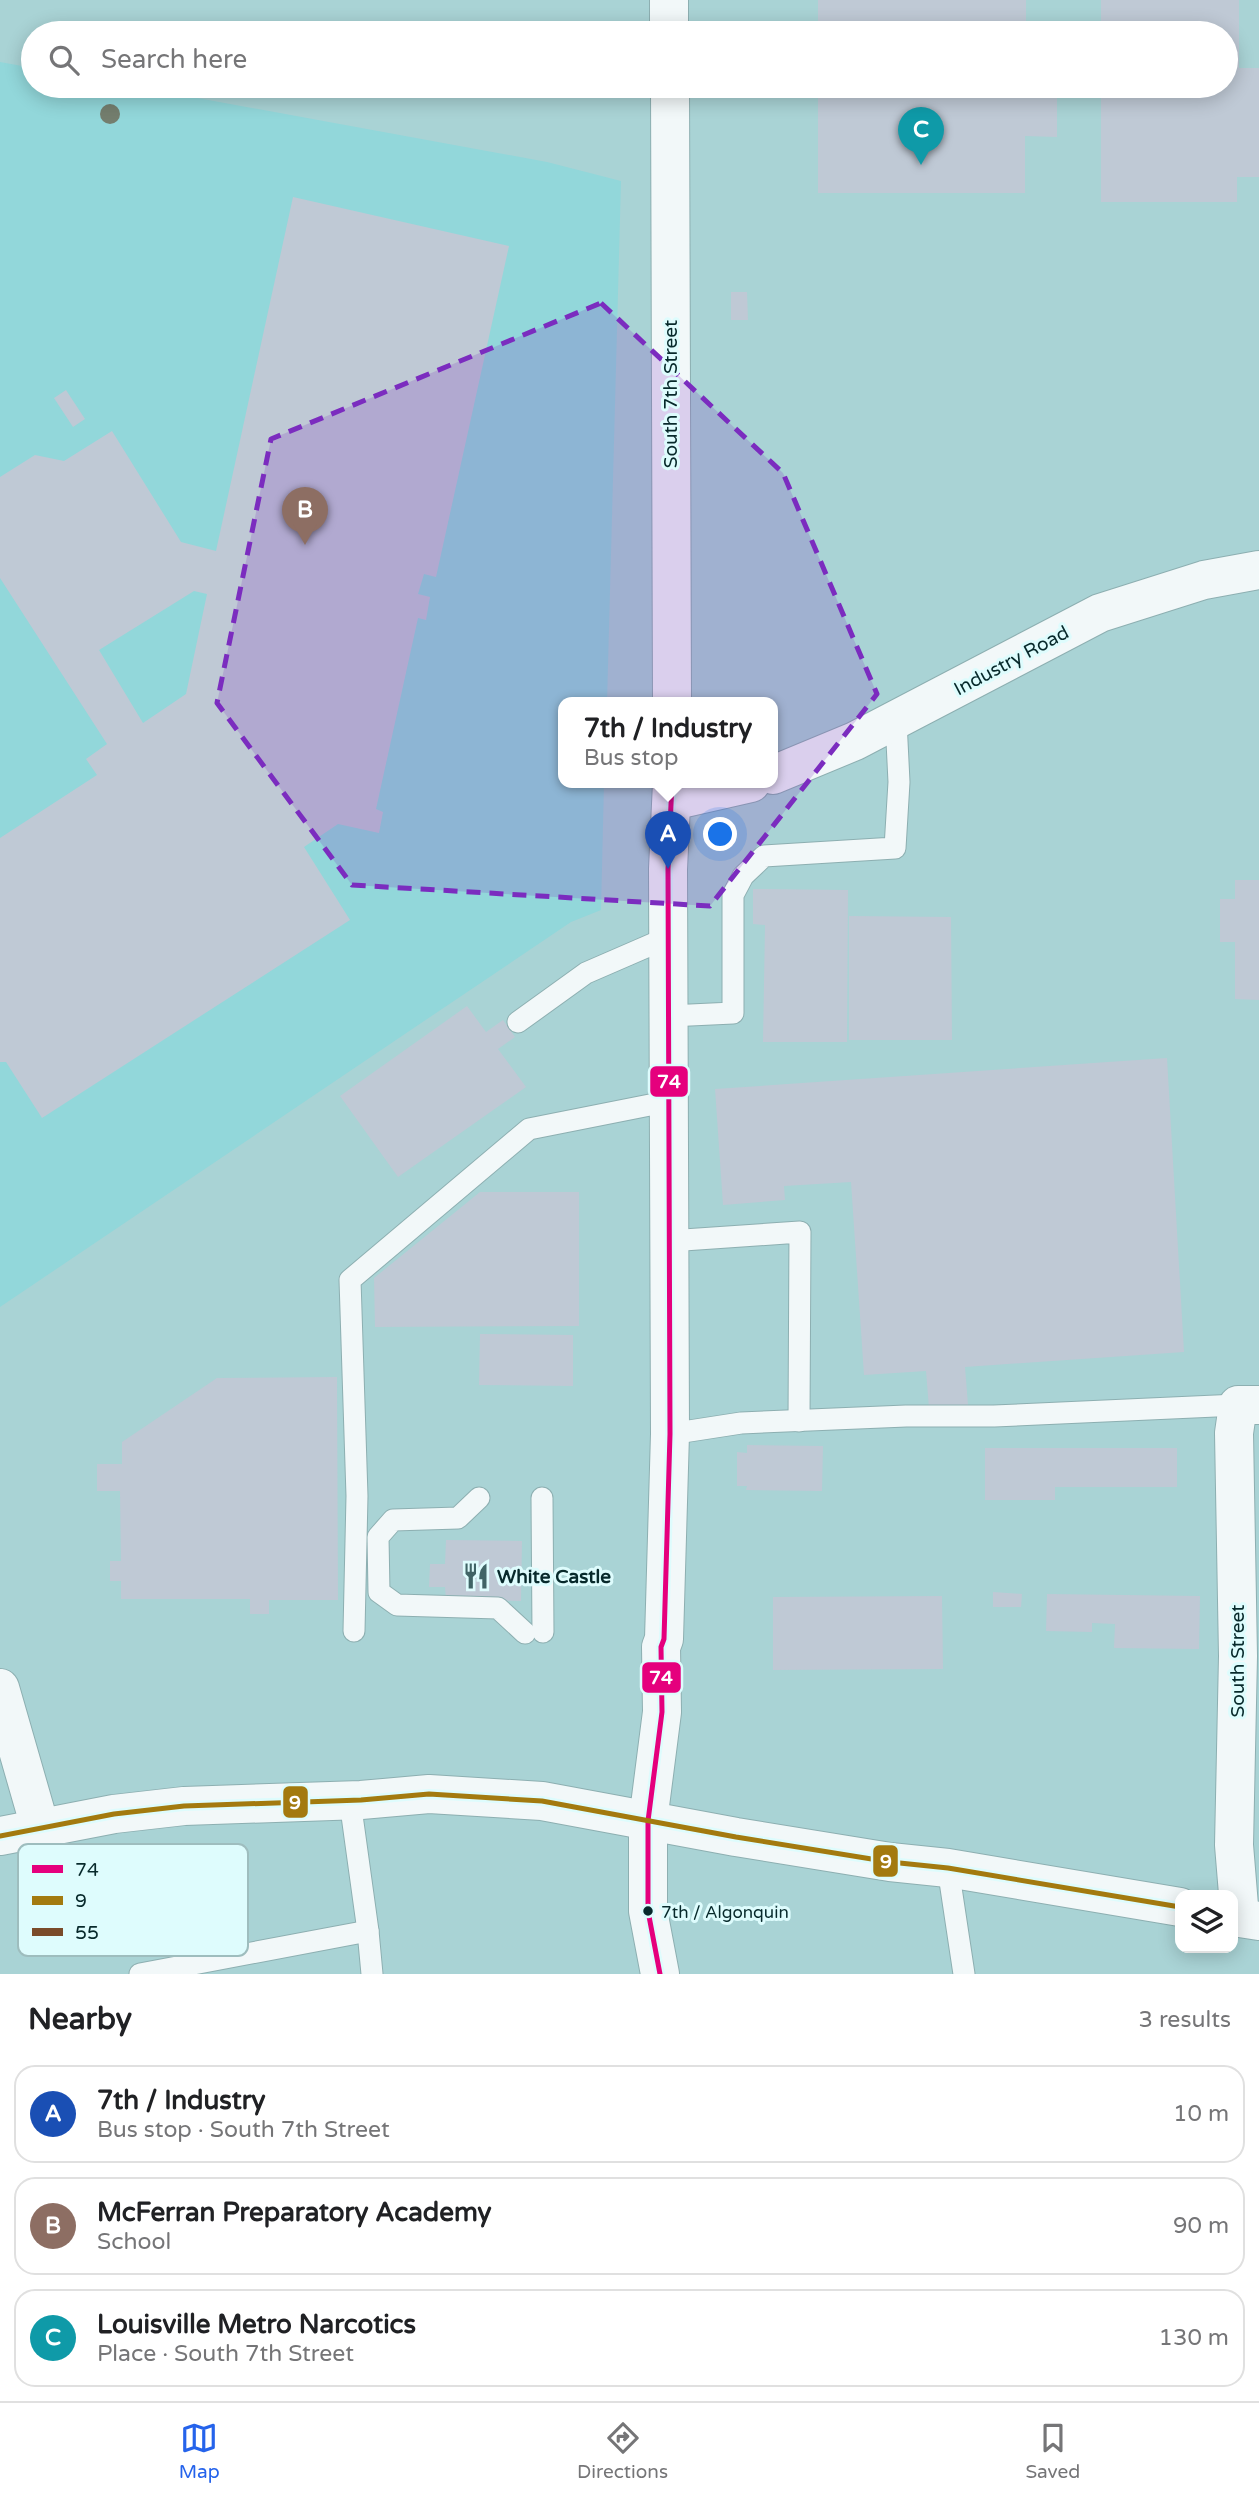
<!DOCTYPE html>
<html lang="en">
<head>
<meta charset="utf-8">
<style>
	body { margin:0; font-family:"Varela Round",sans-serif; background:#f6f6f6; color:#202124 }
	.controls { position:absolute; right:21px; bottom:21px; display:grid; overflow:hidden; border-radius:14px; box-shadow:0 4px 18px #0003 }
	.controls button { width:63px; height:63px; display:grid; place-items:center; padding:0; border:0; border-bottom:2px solid #e0e0e0; background:#fff; color:#202124; font:35px sans-serif }
	.you { position:absolute; left:721px; top:835px; width:24px; height:24px; margin:-18px; border:5px solid #fff; border-radius:50%; background:#1a73e8; box-shadow:0 0 0 10px #1a73e833 }
	.badge { display:grid; place-items:center; width:46px; height:46px; border-radius:50%; background:#2563eb; color:#fff; font-size:23px; font-weight:700 }
	.pin { position:absolute; translate:-50% -58px; filter:drop-shadow(0 2px 4px #0008) }
	.pin::after { content:''; position:absolute; top:37px; width:24px; height:21px; background:inherit; clip-path:polygon(0 0,100% 0,50% 100%) }
	.popup { position:absolute; left:558px; top:697px; width:220px; height:91px; box-sizing:border-box; display:grid; place-content:center; border-radius:14px; background:#fff; filter:drop-shadow(0 2px 5px #0005); font-size:23px; white-space:nowrap; color:#757577 }
	.popup b { font-size:26px; color:#202124 }
	.popup::after { content:''; position:absolute; left:50%; top:100%; margin-left:-14px; border:14px solid transparent; border-top-color:#fff }
	.list { margin:0; padding:0; list-style:none }
	h2 { display:flex; justify-content:space-between; align-items:center; height:91px; margin:0; padding:0 28px; font-size:30px }
	h2 small { font-size:23px; font-weight:400; color:#757577 }
	.list li { display:grid; grid-template-columns:46px 1fr auto; gap:21px; align-items:center; box-sizing:border-box; height:98px; margin:0 14px 14px; padding:0 14px; border:2px solid #e0e0e0; border-radius:21px }
	.list b { display:block; font-size:26px; white-space:nowrap }
	.list p { margin:0; font-size:23px; white-space:nowrap; color:#757577 }
	.list em { font-size:23px; font-style:normal; color:#757577 }
	.icon { flex:none; width:38px; height:38px; fill:none; stroke:currentColor; stroke-width:2; stroke-linecap:round; stroke-linejoin:round }
	.map { position:relative; flex:none; width:1259px; height:1974px; overflow:hidden }
	.search { position:absolute; background:#fff; box-shadow:0 4px 18px #0003; left:21px; right:21px; top:21px; height:77px; display:flex; align-items:center; gap:18px; box-sizing:border-box; padding:0 24px; border-radius:38px; color:#757577; font-size:26px }
	.sheet { height:427px; background:#fff }
	nav { display:flex; justify-content:space-around; align-items:center; box-sizing:border-box; height:98px; border-top:2px solid #e0e0e0; background:#fff; font-size:19px; color:#757577 }
	nav a { display:grid; justify-items:center; gap:4px }
	nav .on { color:#2563eb }
	.map>svg:first-child { display:block }
</style>
</head>
<body>
<div class="map">
<svg width="1259" height="1974" viewBox="0 0 1259 1974">
	<rect width="100%" height="100%" fill="#a9d3d5"/>
	<polygon fill="#92d7da" points="0,62 33,68 33,86 132,86 547,162 621,181 607,703 563,703 563,783 604,783 601,910 571,922 0,1307"/>
	<g fill="#bfc9d5" fill-rule="evenodd">
		<rect x="818" y="0" width="208" height="33"/>
		<polygon points="1101,0 1239,0 1239,68 1259,68 1259,177 1237,177 1237,202 1101,202 1101,86 1226,86 1226,33 1101,33"/>
		<polygon points="818,86 1057,86 1057,137 1025,136 1025,193 818,193"/>
		<path d="M293,197L509,246L436,577L424,574L418,594L430,597L426,620L418,618L376,809L383,812L379,833L338,824L304,847L350,920L42,1118L6,1062H0V838L97,775L86,759L107,744L0,578V477L35,455L64,461L112,431L181,542L216,551ZM194,591L207,594L186,694L143,723L99,650Z"/>
		<polygon points="731,292 747,292 748,320 731,320"/>
		<polygon points="66,390 85,419 73,427 54,398"/>
		<polygon points="1235,880 1259,880 1259,1000 1235,999 1235,942 1220,942 1220,899 1235,899"/>
		<polygon points="753,889 848,890 847,1042 763,1042 765,925 753,924"/>
		<polygon points="849,916 951,917 952,1040 849,1040"/>
		<polygon points="467,1006 486,1032 503,1020 515,1037 498,1049 526,1087 398,1177 340,1096"/>
		<polygon points="1167,1058 1184,1352 965,1367 968,1405 929,1408 926,1371 864,1375 851,1182 784,1186 785,1200 723,1205 715,1089"/>
		<polygon points="480,1192 579,1192 579,1326 375,1327 374,1278"/>
		<polygon points="480,1334 573,1335 573,1386 479,1385"/>
		<polygon points="337,1377 338,1600 269,1600 269,1614 250,1614 250,1599 121,1599 121,1581 110,1581 110,1561 121,1561 120,1491 97,1491 97,1464 122,1464 122,1442 217,1378"/>
		<polygon points="747,1445 823,1446 822,1491 746,1490 747,1486 737,1486 737,1452 747,1453"/>
		<polygon points="985,1448 1177,1448 1177,1487 1055,1487 1055,1500 985,1500"/>
		<polygon points="446,1540 522,1541 521,1601 446,1600 445,1587 429,1587 430,1564 445,1564"/>
		<polygon points="993,1592 1022,1594 1021,1607 993,1607"/>
		<polygon points="1047,1594 1200,1596 1199,1649 1114,1648 1115,1624 1092,1623 1092,1632 1046,1631"/>
		<polygon points="942,1596 943,1669 773,1670 773,1597"/>
	</g>
	<g fill="none" stroke-linecap="round" stroke-linejoin="round">
		<g stroke="#8dafb1" stroke-width="23">
			<g id="lane">
				<polyline points="669,1016 733,1013 733,895 743,876 764,856 895,848 899,782 896,721"/>
				<polyline points="518,1022 586,973 669,937"/>
				<polyline points="669,1241 800,1232 799,1421"/>
				<polyline points="670,1434 741,1423 906,1416 994,1416 1238,1405"/>
				<polyline points="479,1498 458,1518 393,1520 378,1537 379,1592 397,1605 498,1608 525,1633"/>
				<polyline points="542,1498 543,1632"/>
				<polyline points="354,1631 357,1496 350,1280 529,1129 670,1101"/>
				<polyline points="350,1801 368,1931 372,1974"/>
				<polyline points="948,1868 964,1974"/>
				<polyline points="140,1974 368,1931"/>
			</g>
		</g>
		<g stroke="#8dafb1" stroke-width="40">
			<g id="street">
				<polyline points="0,1688 40,1827"/>
				<polyline points="1240,1918 1234,1845 1238,1656 1234,1433 1238,1405 1259,1405"/>
			</g>
		</g>
		<g stroke="#8dafb1" stroke-width="40">
			<g id="secondary">
				<polyline points="773,775 855,741 1100,613 1204,580 1259,570"/>
				<polyline points="672,801 751,783"/>
				<polyline points="0,1836 114,1814 184,1806 361,1800 429,1794 542,1801 736,1837 890,1862 948,1868 1180,1907"/>
				<polyline points="1233,1917 1259,1921"/>
			</g>
		</g>
		<g stroke="#8dafb1" stroke-width="40">
			<g id="primary">
				<polyline points="669,0 669,33"/>
				<polyline points="670,86 672,703"/>
				<polyline points="660,1974 648,1911 648,1821 662,1712 661,1647 664,1639 670,1434 668,869 672,783"/>
			</g>
		</g>
		<use href="#lane" stroke="#f2f8f9" stroke-width="21"/>
		<use href="#street" stroke="#f2f8f9" stroke-width="38"/>
		<use href="#secondary" stroke="#f2f8f9" stroke-width="38"/>
		<use href="#primary" stroke="#f2f8f9" stroke-width="38"/>
		<g stroke="#defcfd" stroke-width="10">
			<polyline id="bus-1" points="660,1974 648,1911 648,1821 662,1712 661,1647 664,1639 670,1434 668,869 672,783"/>
		</g>
		<g stroke="#defcfd" stroke-width="10">
			<polyline id="bus-2" points="0,1836 114,1814 184,1806 361,1800 429,1794 542,1801 736,1837 890,1862 948,1868 1180,1907"/>
		</g>
		<use href="#bus-1" stroke="#e5007d" stroke-width="5"/>
		<use href="#bus-2" stroke="#a37a0f" stroke-width="5"/>
	</g>
	<circle fill="#747e6e" cx="110" cy="114" r="10"/>
	<path fill="#7b2cbf" fill-opacity="0.2" stroke="#7b2cbf" stroke-width="5" stroke-dasharray="14 9" stroke-linejoin="round" d="M601,303L783,473L877,694L710,906L352,885L217,703L271,439Z"/>
	<defs>
		<g id="restaurant-bare" transform="scale(2.1)"><path d="M-5-6h1v4h1v-4h1v4h1v-4h1v5L-1.5 .5V6h-2V.5L-5-1ZM5-6V6H3V1.5H1.5Q1.5-4 5-6Z" fill="#406466" stroke="#defcfd" stroke-width="2.5" paint-order="stroke"/></g>
	</defs>
	<g fill-rule="evenodd">
		<use href="#restaurant-bare" x="476" y="1576"/>
	</g>
	<circle fill="#07292b" stroke="#defcfd" stroke-width="2.5" cx="648" cy="1911" r="6"/>
	<g text-anchor="middle" stroke-width="6" stroke-linejoin="round" paint-order="stroke">
		<g font-size="17" fill="#07292b" stroke="#defcfd" text-anchor="start">
			<text x="661" y="1918">7th / Algonquin</text>
		</g>
		<g font-size="19" fill="#07292b" stroke="#defcfd">
			<text transform="translate(670 394) rotate(-90)" y="7">South 7th Street</text>
			<text transform="translate(1011 660) rotate(-28)" y="7">Industry Road</text>
			<text transform="translate(1237 1661) rotate(-90)" y="7">South Street</text>
		</g>
		<g font-size="19" font-weight="bold" fill="#07292b" stroke="#defcfd" text-anchor="start">
			<text x="497" y="1583">White Castle</text>
		</g>
	</g>
	<rect x="18" y="1844" width="230" height="112" rx="10" fill="#defcfd" stroke="#9ebdbe" stroke-width="2"/>
	<rect x="32" y="1865" width="31" height="8" fill="#e5007d"/>
	<rect x="32" y="1896" width="31" height="9" fill="#a37a0f"/>
	<rect x="32" y="1928" width="31" height="8" fill="#7a4b2a"/>
	<g font-size="19" fill="#07292b">
		<text x="75" y="1876">74</text>
		<text x="75" y="1907">9</text>
		<text x="75" y="1939">55</text>
	</g>
	<g stroke="#defcfd" stroke-width="2.5">
		<rect x="649" y="1065" width="40" height="33" rx="7" fill="#e5007d"/>
		<rect x="641" y="1661" width="41" height="33" rx="7" fill="#e5007d"/>
		<rect x="282" y="1785" width="27" height="34" rx="7" fill="#a37a0f"/>
		<rect x="872" y="1844" width="27" height="34" rx="7" fill="#a37a0f"/>
	</g>
	<g font-size="19" text-anchor="middle" font-weight="bold" fill="#fff">
		<text x="669" y="1088">74</text>
		<text x="661" y="1684">74</text>
		<text x="295" y="1809">9</text>
		<text x="886" y="1868">9</text>
	</g>
</svg>
<div class="controls">
<button><svg class="icon" aria-label="layers" viewBox="0 0 24 24"><path d="M12 4l9 5-9 5-9-5zM3 14l9 5 9-5"/></svg></button>
</div>
<div class="you"></div>
<div class="pin badge" style="left:668px;top:869px;background:#1a4fb4">A</div>
<div class="popup"><b>7th / Industry</b>Bus stop</div>
<div class="pin badge" style="left:305px;top:545px;background:#8d6e63">B</div>
<div class="pin badge" style="left:921px;top:165px;background:#0f9aa8">C</div>
<div class="search"><svg class="icon" aria-label="search" viewBox="0 0 24 24"><circle cx="10" cy="10" r="6"/><path d="M15 15l6 6"/></svg>Search here</div>
</div>
<section class="sheet">
<h2>Nearby<small>3 results</small></h2>
<ul class="list">
<li><span class="badge" style="background:#1a4fb4">A</span><div><b>7th / Industry</b><p>Bus stop · South 7th Street</p></div><em>10 m</em></li>
<li><span class="badge" style="background:#8d6e63">B</span><div><b>McFerran Preparatory Academy</b><p>School</p></div><em>90 m</em></li>
<li><span class="badge" style="background:#0f9aa8">C</span><div><b>Louisville Metro Narcotics</b><p>Place · South 7th Street</p></div><em>130 m</em></li>
</ul>
</section>
<nav>
<a class="on"><svg class="icon" aria-label="map" viewBox="0 0 24 24"><path d="M3 6l6-2 6 2 6-2v14l-6 2-6-2-6 2zM9 4v14M15 6v14"/></svg>Map</a>
<a><svg class="icon" aria-label="directions" viewBox="0 0 24 24"><path d="M12 3l9 9-9 9-9-9zM9 14v-3h6M13 9l2 2-2 2"/></svg>Directions</a>
<a><svg class="icon" aria-label="saved" viewBox="0 0 24 24"><path d="M7 4h10v16l-5-4-5 4z"/></svg>Saved</a>
</nav>
</body>
</html>
